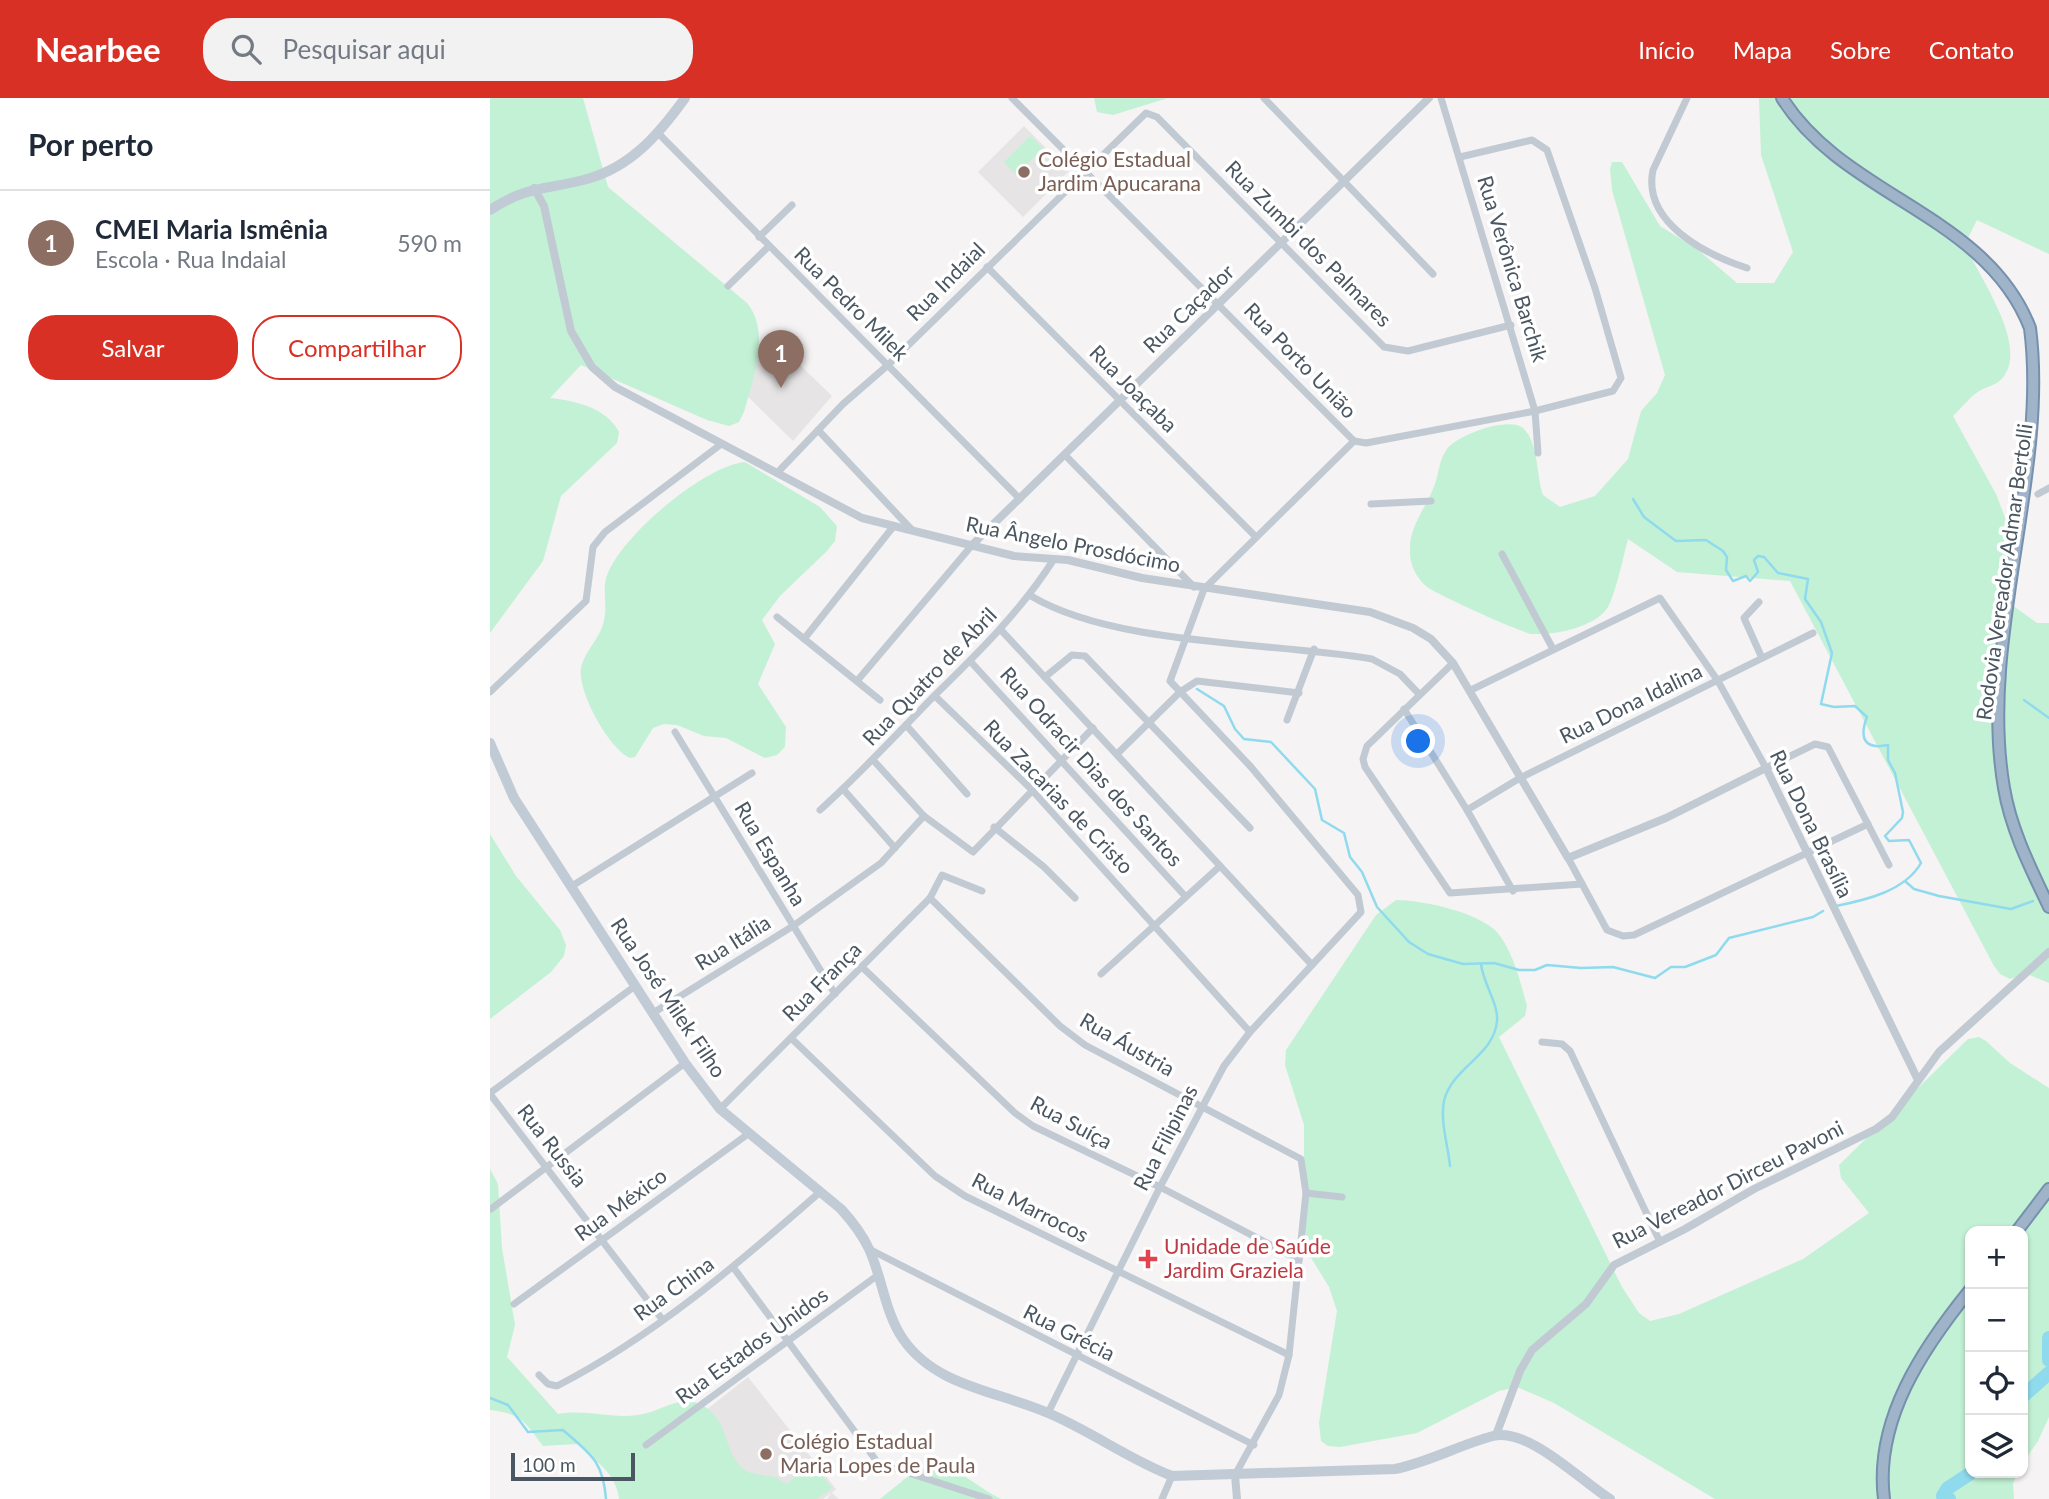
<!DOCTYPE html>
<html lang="pt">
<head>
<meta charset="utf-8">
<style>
	body { margin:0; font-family:Lato,sans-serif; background:#f2f2f3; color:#1f2937 }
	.controls { position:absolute; right:21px; bottom:21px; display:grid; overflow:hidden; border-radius:14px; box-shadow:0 2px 5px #0004 }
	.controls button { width:63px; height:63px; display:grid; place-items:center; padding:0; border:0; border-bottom:2px solid #e0e1e3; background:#fff; color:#1f2937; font:35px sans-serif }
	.scale { position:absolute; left:21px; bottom:18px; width:124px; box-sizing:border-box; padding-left:7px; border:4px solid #4a5661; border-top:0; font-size:19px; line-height:24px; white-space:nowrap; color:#4a5661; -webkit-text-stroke:5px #fff; paint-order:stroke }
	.you { position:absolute; left:929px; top:644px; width:24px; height:24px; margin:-18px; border:5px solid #fff; border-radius:50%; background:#1a73e8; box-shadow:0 0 0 10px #1a73e833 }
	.badge { display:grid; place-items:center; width:46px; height:46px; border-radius:50%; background:#d93025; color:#fff; font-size:23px; font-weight:700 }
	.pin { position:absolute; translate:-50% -58px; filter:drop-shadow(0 2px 4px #0008) }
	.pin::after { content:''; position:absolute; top:37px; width:24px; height:21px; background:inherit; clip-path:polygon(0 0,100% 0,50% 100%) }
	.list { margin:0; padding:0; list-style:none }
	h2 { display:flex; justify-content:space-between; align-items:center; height:91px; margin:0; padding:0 28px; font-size:30px }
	h2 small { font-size:23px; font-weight:400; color:#747a83 }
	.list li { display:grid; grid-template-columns:46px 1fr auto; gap:21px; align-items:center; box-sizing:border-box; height:105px; padding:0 28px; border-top:2px solid #e0e1e3 }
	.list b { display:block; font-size:26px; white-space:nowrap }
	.list p { margin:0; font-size:23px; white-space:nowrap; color:#747a83 }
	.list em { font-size:23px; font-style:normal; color:#747a83 }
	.actions { display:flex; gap:14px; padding:21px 28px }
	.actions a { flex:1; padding:16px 0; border:2px solid #d93025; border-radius:28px; text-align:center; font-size:24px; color:#d93025 }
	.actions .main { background:#d93025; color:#fff }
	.icon { flex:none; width:38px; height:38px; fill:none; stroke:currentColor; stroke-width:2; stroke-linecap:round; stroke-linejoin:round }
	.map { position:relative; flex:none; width:1559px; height:1401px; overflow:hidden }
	header { display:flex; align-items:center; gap:42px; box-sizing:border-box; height:98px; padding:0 35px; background:#d93025; color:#fff }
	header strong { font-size:33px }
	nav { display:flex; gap:38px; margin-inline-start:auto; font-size:24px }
	.search { width:490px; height:63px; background:#f2f2f3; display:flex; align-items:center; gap:18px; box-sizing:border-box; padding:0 24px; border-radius:28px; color:#747a83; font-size:26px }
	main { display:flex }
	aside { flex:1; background:#fff }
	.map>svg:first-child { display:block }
</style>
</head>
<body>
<header>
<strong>Nearbee</strong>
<div class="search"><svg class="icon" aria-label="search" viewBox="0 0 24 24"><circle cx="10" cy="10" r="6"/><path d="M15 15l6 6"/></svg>Pesquisar aqui</div>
<nav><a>Início</a><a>Mapa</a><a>Sobre</a><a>Contato</a></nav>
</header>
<main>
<aside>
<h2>Por perto<small></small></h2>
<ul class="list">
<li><span class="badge" style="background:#8d6e63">1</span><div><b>CMEI Maria Ismênia</b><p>Escola · Rua Indaial</p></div><em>590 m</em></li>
</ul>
<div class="actions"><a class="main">Salvar</a><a>Compartilhar</a></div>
</aside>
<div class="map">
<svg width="1559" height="1401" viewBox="0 0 1559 1401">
	<rect width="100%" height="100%" fill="#f5f3f3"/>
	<g fill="#e6e4e5">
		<polygon points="534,28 579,73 533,119 488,74"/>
		<polygon points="280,238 342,298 303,343 241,282"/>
		<polygon points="258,1279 346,1391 342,1395 349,1401 337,1401 341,1395 333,1401 269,1401 206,1320"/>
	</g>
	<g fill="#c3f1d5">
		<path d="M0,0H93L118,89L257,205C281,234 263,281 254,314L249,324L239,328L217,322L91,267L60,300C85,303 116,309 129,334L127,345L71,398L53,463L0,535Z"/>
		<polygon points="604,0 678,0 623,17 607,14"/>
		<path d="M1269,0H1559V156L1487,122L1475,146C1487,177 1538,244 1514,278C1509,286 1499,288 1491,292C1481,297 1472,310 1463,318L1506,396L1516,422L1515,502L1547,525H1559V885L1537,876L1520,881L1510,876L1504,868L1300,483L1187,474L1138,441C1134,456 1124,503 1116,512C1101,530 1065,537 1042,536C1032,535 943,495 936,488C925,478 919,465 920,450C920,428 935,411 943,391C949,379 948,363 957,351C967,337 1020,317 1034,331C1049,347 1046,377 1053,397L1070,409L1105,398L1138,361L1151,313L1167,295L1175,277L1122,92L1120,71L1122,64H1132L1170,128L1207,151L1247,185H1284L1303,154L1271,57Z"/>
		<polygon points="540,38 553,50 526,77 514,64"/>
		<path d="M255,364L330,409L347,428L345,443L337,453L290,498L272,522L285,546L268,586L296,629L295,649L287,657L275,660L236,640L214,638L187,627L174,626L163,630L145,659L140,660C119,651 87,593 91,570C95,552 111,540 114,522C118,507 111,490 118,475C133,437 214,368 255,364Z"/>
		<polygon points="0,736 26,778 70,832 76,847 74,858 61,874 0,921"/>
		<path d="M906,802C932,802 995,815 1010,838C1024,857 1031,886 1037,908L1035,918L1009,939L1132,1189L1149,1215L1160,1223L1189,1216L1313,1161L1379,1115L1351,1080L1349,1067L1478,941L1489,939L1496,943L1520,965L1559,990V1319L1548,1343L1533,1365V1133H1480V1375H1528L1523,1385L1524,1401H1225L1064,1305L1027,1289L1009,1293L927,1335L850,1349L838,1348L831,1343L829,1325L847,1213L839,1189L817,1153L814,1133V1027L795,967L796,952L886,817Z"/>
		<path d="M0,1071L8,1086L12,1150L25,1227L17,1259L68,1316C96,1311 121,1321 148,1317C173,1314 194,1292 218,1311C237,1325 235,1350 249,1367C261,1382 282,1372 296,1386L323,1366L342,1390L327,1401H129C127,1376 104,1361 87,1346L53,1348C34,1323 32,1316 0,1312Z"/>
		<path d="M444,1367C470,1370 488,1390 511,1401H390L421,1376Z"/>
	</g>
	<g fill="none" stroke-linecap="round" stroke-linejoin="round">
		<g stroke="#90daee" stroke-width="2.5">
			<path d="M1143,401L1154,419L1186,443L1216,442L1233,453L1237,459L1236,472L1243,483L1256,478L1260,483L1268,474L1264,462L1268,458L1274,459L1288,475L1318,481L1315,501L1331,524L1342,555L1331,606L1344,609L1365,608L1377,619C1369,640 1374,652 1398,647V662L1405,675L1413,714L1412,720L1395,738L1399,743L1419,742L1431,765C1415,793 1376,802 1346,808"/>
			<polyline points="707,591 734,608 745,631 754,641 781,644 825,691 832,722 854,735 860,759 872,774 887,809 919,844 938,856 973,866 1004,865 1029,872 1045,872 1057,867 1091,870 1123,869 1165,880 1181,869 1195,869 1226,857 1239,840 1323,819 1333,813"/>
			<polyline points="1534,602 1559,620"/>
			<polyline points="1416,784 1424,791 1449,798 1521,811 1543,803"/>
			<path d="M960,1068C958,1047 950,1024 954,1003C962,969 1004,958 1007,923C1009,907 993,885 991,866"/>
			<path d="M0,1300L18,1307L38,1334L73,1332C100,1356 113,1362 116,1401"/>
		</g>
		<g stroke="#90daee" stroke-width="14">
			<polyline points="1559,1240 1559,1262"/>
			<polyline points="1533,1298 1559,1275"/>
			<polyline points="1459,1401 1453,1398 1458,1390 1481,1375"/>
		</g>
		<g stroke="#7690ad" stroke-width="14">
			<g id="trunk">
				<path d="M1292,0C1354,99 1496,116 1540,230C1559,375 1488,541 1514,690C1521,732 1541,771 1559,809"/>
				<polyline points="1527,1133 1559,1091"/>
				<path d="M1394,1401C1384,1322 1433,1250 1480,1192"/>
			</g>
		</g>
		<g stroke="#c1cad2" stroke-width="7">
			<polyline points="522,0 864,343"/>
			<polyline points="774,0 943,176"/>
			<polyline points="951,0 1045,313 1048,355"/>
			<path d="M1197,0L1163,72C1152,125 1217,157 1257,170"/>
			<polyline points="169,36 530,401"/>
			<polyline points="269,139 302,107"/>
			<polyline points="497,169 765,438"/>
			<polyline points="238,188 278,149"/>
			<polyline points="328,332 422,432"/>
			<polyline points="864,343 876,345 1045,313 1123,293 1131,280 1105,190 1057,52 1042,42 970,59"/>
			<polyline points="575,357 704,489"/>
			<polyline points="287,375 353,306 398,267 656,15 667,19 894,249 918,253 1021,227"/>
			<polyline points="1548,396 1559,390"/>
			<polyline points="881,406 941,403"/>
			<polyline points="1012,456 1063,551"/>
			<path d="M541,498C625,548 783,544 882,561L910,576L929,596"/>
			<polyline points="1269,504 1254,520 1272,560"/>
			<polyline points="287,519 390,602"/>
			<polyline points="511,532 822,867"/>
			<polyline points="314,541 403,429"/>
			<polyline points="480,563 695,798"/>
			<polyline points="963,565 877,648 873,661 875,669 960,795 1092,786"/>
			<polyline points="555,579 582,557 595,558 760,730"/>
			<polyline points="367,583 483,446"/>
			<polyline points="981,592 1170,500 1228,583 1276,670 1325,646 1338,649 1399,767"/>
			<polyline points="0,594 96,503 103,449 115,434 230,347"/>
			<polyline points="445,598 541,691 760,934"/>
			<polyline points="914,611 977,712 1023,793"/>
			<polyline points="797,622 824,551"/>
			<polyline points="416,627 477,696"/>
			<polyline points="185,634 345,896"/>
			<polyline points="627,656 690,594 707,583 809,595"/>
			<polyline points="384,663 434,718 483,754 603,630"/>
			<polyline points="353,691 405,750"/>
			<path d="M330,712C370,676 406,637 444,598C488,555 531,513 564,461"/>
			<polyline points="977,712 1030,680 1323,535"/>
			<polyline points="504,729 554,769 585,800"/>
			<polyline points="1078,760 1117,832 1133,838 1144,837 1378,726"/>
			<polyline points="82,788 262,675"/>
			<polyline points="440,800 570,928 595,947 811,1061 816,1095 799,1257 789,1297 745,1377"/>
			<polyline points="372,869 525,1015 543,1028 670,1089 809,1162"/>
			<polyline points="611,876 730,768"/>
			<polyline points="163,915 303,828 391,765 434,718"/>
			<polyline points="301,940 445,1078 475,1098 799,1257"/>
			<polyline points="1052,944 1072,946 1080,953 1170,1144"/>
			<polyline points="0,995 145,888"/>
			<polyline points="0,996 172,1221"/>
			<polyline points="230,1011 440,800 452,777 492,793"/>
			<polyline points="816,1095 852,1099"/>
			<polyline points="1,1111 195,965"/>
			<polyline points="379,1151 764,1347"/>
			<polyline points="243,1169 388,1365 499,1401"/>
			<polyline points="24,1206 258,1036"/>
			<path d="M49,1277L58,1286L67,1288C164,1238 248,1166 330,1094"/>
			<polyline points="558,1315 670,1089 734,968 760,934 871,814 868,797 761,669 680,583 714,491 864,343"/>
			<polyline points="156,1347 388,1177"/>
			<polyline points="672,1401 682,1378"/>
		</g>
		<g stroke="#c1cad2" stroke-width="8">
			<polyline points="44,90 54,108 81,233 102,269 125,289 372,420 524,458 578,462 652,480 880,514 923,530 941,541 963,565 1078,760 1176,720 1276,670 1427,980"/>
			<polyline points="483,446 939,0"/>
			<polyline points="1006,1337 1030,1273 1042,1252 1096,1206 1124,1167 1195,1131 1264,1091 1386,1031 1402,1019 1449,954 1559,854"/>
			<polyline points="745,1377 747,1401"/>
		</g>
		<g stroke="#c1cbd6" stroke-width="10">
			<path d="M0,112C38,87 57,92 97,81C141,69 169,36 195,0"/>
			<path d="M0,645L24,700L195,965L230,1011L351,1111C362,1123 372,1136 379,1151C392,1179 395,1215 413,1241C446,1289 508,1293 558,1315C601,1333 638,1361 682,1378L905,1371C939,1364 969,1347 1003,1338C1038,1329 1091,1383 1120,1401"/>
		</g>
		<use href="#trunk" stroke="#9fb4c9" stroke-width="10"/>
	</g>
	<g fill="#8d6e63" stroke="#fff" stroke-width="2.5">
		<circle cx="534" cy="74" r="7"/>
		<circle cx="276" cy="1356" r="7"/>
	</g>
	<path fill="#e0444e" stroke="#fff" stroke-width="2.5" d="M654.5 1150.5h7v7h7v7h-7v7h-7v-7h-7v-7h7z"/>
	<g text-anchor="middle" stroke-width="7" stroke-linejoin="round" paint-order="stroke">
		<g font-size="21" fill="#785e54" stroke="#fff" text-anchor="start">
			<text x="548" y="69">Colégio Estadual<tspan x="548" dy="24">Jardim Apucarana</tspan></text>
			<text x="290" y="1351">Colégio Estadual<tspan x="290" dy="24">Maria Lopes de Paula</tspan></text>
		</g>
		<g font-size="21" fill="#4a5661" stroke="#fff">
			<text transform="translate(818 146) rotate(45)" y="7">Rua Zumbi dos Palmares</text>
			<text transform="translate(1022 171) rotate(73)" y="7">Rua Verônica Barchik</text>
			<text transform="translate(456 184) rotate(-45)" y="7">Rua Indaial</text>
			<text transform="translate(361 206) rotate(45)" y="7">Rua Pedro Milek</text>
			<text transform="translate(699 211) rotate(-44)" y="7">Rua Caçador</text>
			<text transform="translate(810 263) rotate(46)" y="7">Rua Porto União</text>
			<text transform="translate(643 291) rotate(45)" y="7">Rua Joaçaba</text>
			<text transform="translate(583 447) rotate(11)" y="7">Rua Ângelo Prosdócimo</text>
			<text transform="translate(1515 474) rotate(-82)" y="7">Rodovia Vereador Admar Bertolli</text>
			<text transform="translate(440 579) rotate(-46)" y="7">Rua Quatro de Abril</text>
			<text transform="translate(1141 606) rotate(-26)" y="7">Rua Dona Idalina</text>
			<text transform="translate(601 669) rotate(48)" y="7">Rua Odracir Dias dos Santos</text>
			<text transform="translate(568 699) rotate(46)" y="7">Rua Zacarias de Cristo</text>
			<text transform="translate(1321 726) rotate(64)" y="7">Rua Dona Brasília</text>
			<text transform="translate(280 756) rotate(59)" y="7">Rua Espanha</text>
			<text transform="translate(243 845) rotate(-32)" y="7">Rua Itália</text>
			<text transform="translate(332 884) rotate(-45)" y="7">Rua França</text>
			<text transform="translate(178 900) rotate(56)" y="7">Rua José Milek Filho</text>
			<text transform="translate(637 947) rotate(30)" y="7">Rua Áustria</text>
			<text transform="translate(581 1025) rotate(28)" y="7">Rua Suíça</text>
			<text transform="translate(676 1040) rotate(-63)" y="7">Rua Filipinas</text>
			<text transform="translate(62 1048) rotate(52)" y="7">Rua Russia</text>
			<text transform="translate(1238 1087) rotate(-27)" y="7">Rua Vereador Dirceu Pavoni</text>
			<text transform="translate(131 1107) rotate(-36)" y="7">Rua México</text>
			<text transform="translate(540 1110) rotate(27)" y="7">Rua Marrocos</text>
			<text transform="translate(184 1191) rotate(-36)" y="7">Rua China</text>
			<text transform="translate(579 1235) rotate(27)" y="7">Rua Grécia</text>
			<text transform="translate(262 1248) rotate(-36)" y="7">Rua Estados Unidos</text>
		</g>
		<g font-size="21" fill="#be3a42" stroke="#fff" text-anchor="start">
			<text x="674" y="1156">Unidade de Saúde<tspan x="674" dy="24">Jardim Graziela</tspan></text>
		</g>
	</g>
</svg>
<div class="controls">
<button>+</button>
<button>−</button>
<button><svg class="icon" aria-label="locate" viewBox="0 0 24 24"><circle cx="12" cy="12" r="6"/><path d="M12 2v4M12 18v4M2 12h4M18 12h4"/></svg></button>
<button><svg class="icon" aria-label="layers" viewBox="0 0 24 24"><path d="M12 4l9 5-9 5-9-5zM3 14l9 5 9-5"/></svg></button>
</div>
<div class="scale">100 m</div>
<div class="you"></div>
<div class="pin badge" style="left:291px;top:290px;background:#8d6e63">1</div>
</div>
</main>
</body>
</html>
